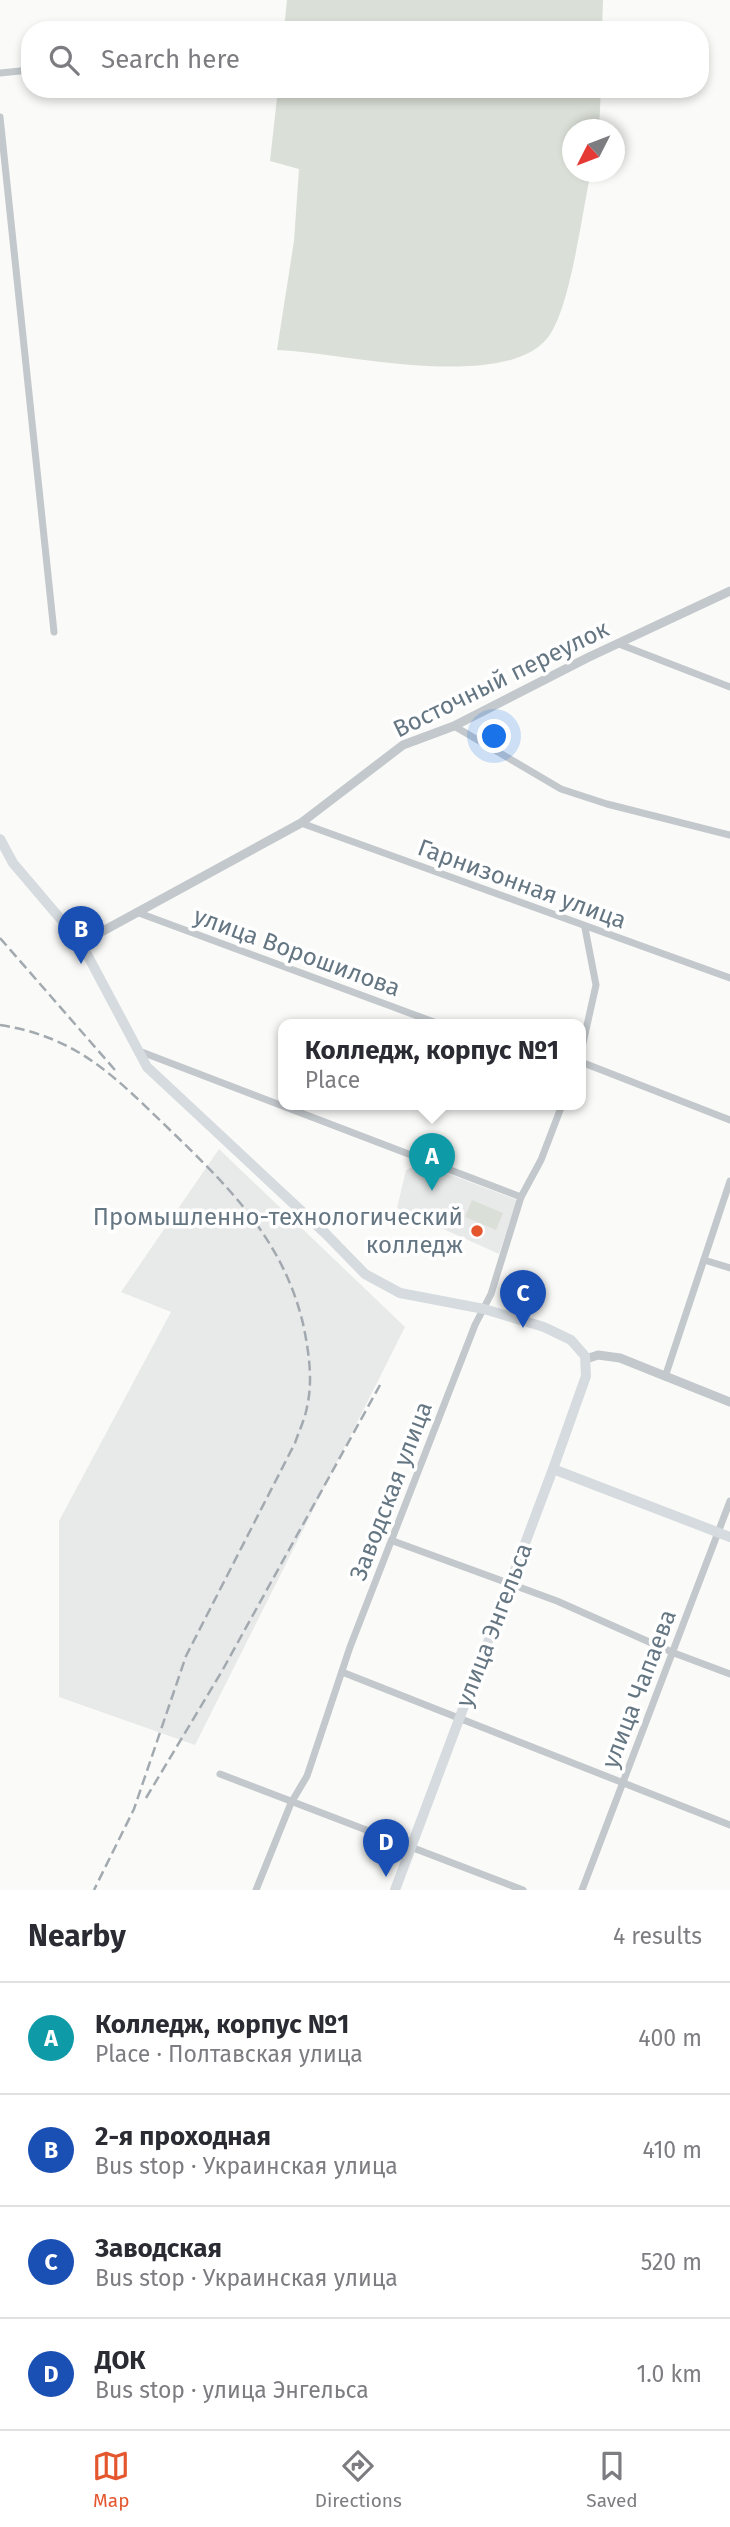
<!DOCTYPE html>
<html lang="en">
<head>
<meta charset="utf-8">
<style>
	body { margin:0; font-family:"Fira Sans",sans-serif; background:#f7f7f7; color:#2b2b33 }
	.compass { position:absolute; left:562px; top:119px; width:63px; height:63px; border-radius:50%; background:#fff; box-shadow:0 4px 10px #0003; rotate:228deg }
	.you { position:absolute; left:495px; top:737px; width:24px; height:24px; margin:-18px; border:5px solid #fff; border-radius:50%; background:#1a73e8; box-shadow:0 0 0 10px #1a73e833 }
	.badge { display:grid; place-items:center; width:46px; height:46px; border-radius:50%; background:#e4572e; color:#fff; font-size:23px; font-weight:700 }
	.pin { position:absolute; translate:-50% -58px; filter:drop-shadow(0 2px 4px #0008) }
	.pin::after { content:''; position:absolute; top:37px; width:24px; height:21px; background:inherit; clip-path:polygon(0 0,100% 0,50% 100%) }
	.popup { position:absolute; left:278px; top:1019px; width:308px; height:91px; box-sizing:border-box; display:grid; place-content:center; border-radius:14px; background:#fff; filter:drop-shadow(0 2px 5px #0005); font-size:23px; white-space:nowrap; color:#7c7c81 }
	.popup b { font-size:26px; color:#2b2b33 }
	.popup::after { content:''; position:absolute; left:50%; top:100%; margin-left:-14px; border:14px solid transparent; border-top-color:#fff }
	.list { margin:0; padding:0; list-style:none }
	h2 { display:flex; justify-content:space-between; align-items:center; height:91px; margin:0; padding:0 28px; font-size:30px }
	h2 small { font-size:23px; font-weight:400; color:#7c7c81 }
	.list li { display:grid; grid-template-columns:46px 1fr auto; gap:21px; align-items:center; box-sizing:border-box; height:112px; padding:0 28px; border-top:2px solid #e1e1e2 }
	.list b { display:block; font-size:26px; white-space:nowrap }
	.list p { margin:0; font-size:23px; white-space:nowrap; color:#7c7c81 }
	.list em { font-size:23px; font-style:normal; color:#7c7c81 }
	.icon { flex:none; width:38px; height:38px; fill:none; stroke:currentColor; stroke-width:2; stroke-linecap:round; stroke-linejoin:round }
	.map { position:relative; flex:none; width:730px; height:1890px; overflow:hidden }
	.search { position:absolute; background:#fff; box-shadow:0 4px 10px #0003; left:21px; right:21px; top:21px; height:77px; display:flex; align-items:center; gap:18px; box-sizing:border-box; padding:0 24px; border-radius:28px; color:#7c7c81; font-size:26px }
	.sheet { height:539px; background:#fff }
	nav { display:flex; justify-content:space-around; align-items:center; box-sizing:border-box; height:98px; border-top:2px solid #e1e1e2; background:#fff; font-size:19px; color:#7c7c81 }
	nav a { display:grid; justify-items:center; gap:4px }
	nav .on { color:#e4572e }
	.map>svg:first-child { display:block }
</style>
</head>
<body>
<div class="map">
<svg width="730" height="1890" viewBox="0 0 730 1890">
	<rect width="100%" height="100%" fill="#fafaf8"/>
	<g fill="#e8e9e9">
		<polygon points="219,1149 405,1327 195,1745 59,1697 59,1521 171,1312 121,1292"/>
		<polygon points="420,1163 517,1200 499,1254 397,1208 406,1170"/>
	</g>
	<g fill="#dadfd7">
		<polygon points="287,0 603,0 602,30 284,30"/>
		<path d="M278,89H601L599,129L572,130V172H591C582,212 571,305 549,336C507,394 340,352 277,350L294,241L299,169L270,161Z"/>
		<polygon points="472,1200 503,1213 496,1230 465,1217"/>
	</g>
	<g fill="none" stroke-linecap="round" stroke-linejoin="round">
		<g stroke="#c3c8cc" stroke-width="7">
			<polyline points="0,73 30,70"/>
			<polyline points="0,117 54,632"/>
			<polyline points="619,644 730,687"/>
			<polyline points="454,726 561,789 607,804 730,835"/>
			<polyline points="301,823 730,978"/>
			<polyline points="139,913 442,1025"/>
			<polyline points="139,1051 521,1197"/>
			<polyline points="581,1052 596,985 585,928"/>
			<polyline points="581,1062 730,1120"/>
			<polyline points="704,1260 730,1268"/>
			<polyline points="665,1377 730,1181"/>
			<polyline points="393,1541 557,1601 674,1653 730,1674"/>
			<polyline points="342,1672 730,1825"/>
			<polyline points="220,1774 523,1890"/>
			<polyline points="256,1890 291,1803 307,1776 350,1647 475,1325 491,1294 521,1197 541,1160 562,1105"/>
			<polyline points="582,1890 730,1501"/>
		</g>
		<g stroke="#c3c8cc" stroke-width="9">
			<polyline points="81,943 301,823 403,745 454,726 589,657 730,591"/>
			<polyline points="586,1359 598,1355 620,1358 730,1402"/>
		</g>
		<polyline stroke="#d6dbdf" stroke-width="10" points="553,1469 730,1537"/>
		<polyline stroke="#d6dbdf" stroke-width="10" points="0,839 13,863 81,943 147,1067 326,1234 365,1274 400,1293 484,1309 544,1327 571,1340 585,1356 586,1376 553,1469 395,1890"/>
		<g stroke="#a2aab0" stroke-width="2.5" stroke-dasharray="10 5" stroke-linecap="butt">
			<polyline points="0,938 115,1070"/>
			<path d="M0,1025C78,1037 115,1077 169,1129C230,1188 285,1242 304,1328C309,1354 313,1381 307,1407C305,1419 299,1431 295,1443L186,1656L134,1809L94,1890"/>
			<polyline points="146,1798 222,1671 380,1385"/>
		</g>
	</g>
	<circle fill="#e4572e" stroke="#fff" stroke-width="2.5" cx="477" cy="1231" r="7"/>
	<g text-anchor="middle" stroke-width="7" stroke-linejoin="round" paint-order="stroke">
		<g font-size="24" fill="#657683" stroke="#fff">
			<text transform="translate(501 679) rotate(-26)" y="8">Восточный переулок</text>
			<text transform="translate(522 884) rotate(20)" y="8">Гарнизонная улица</text>
			<text transform="translate(297 952) rotate(20)" y="8">улица Ворошилова</text>
			<text transform="translate(391 1491) rotate(-69)" y="8">Заводская улица</text>
			<text transform="translate(494 1625) rotate(-69)" y="8">улица Энгельса</text>
			<text transform="translate(639 1689) rotate(-69)" y="8">улица Чапаева</text>
		</g>
		<g font-size="24" fill="#657683" stroke="#fff" text-anchor="end">
			<text x="463" y="1225">Промышленно-технологический<tspan x="463" dy="28">колледж</tspan></text>
		</g>
	</g>
</svg>
<svg class="compass" viewBox="-18 -18 36 36"><path d="M0-13l5 13h-10z" fill="#e53935"/><path d="M0 13l5-13h-10z" fill="#7c7c81"/></svg>
<div class="you"></div>
<div class="pin badge" style="left:432px;top:1191px;background:#0f9aa8">A</div>
<div class="popup"><b>Колледж, корпус №1</b>Place</div>
<div class="pin badge" style="left:81px;top:964px;background:#1a4fb4">B</div>
<div class="pin badge" style="left:523px;top:1328px;background:#1a4fb4">C</div>
<div class="pin badge" style="left:386px;top:1877px;background:#1a4fb4">D</div>
<div class="search"><svg class="icon" aria-label="search" viewBox="0 0 24 24"><circle cx="10" cy="10" r="6"/><path d="M15 15l6 6"/></svg>Search here</div>
</div>
<section class="sheet">
<h2>Nearby<small>4 results</small></h2>
<ul class="list">
<li><span class="badge" style="background:#0f9aa8">A</span><div><b>Колледж, корпус №1</b><p>Place · Полтавская улица</p></div><em>400 m</em></li>
<li><span class="badge" style="background:#1a4fb4">B</span><div><b>2-я проходная</b><p>Bus stop · Украинская улица</p></div><em>410 m</em></li>
<li><span class="badge" style="background:#1a4fb4">C</span><div><b>Заводская</b><p>Bus stop · Украинская улица</p></div><em>520 m</em></li>
<li><span class="badge" style="background:#1a4fb4">D</span><div><b>ДОК</b><p>Bus stop · улица Энгельса</p></div><em>1.0 km</em></li>
</ul>
</section>
<nav>
<a class="on"><svg class="icon" aria-label="map" viewBox="0 0 24 24"><path d="M3 6l6-2 6 2 6-2v14l-6 2-6-2-6 2zM9 4v14M15 6v14"/></svg>Map</a>
<a><svg class="icon" aria-label="directions" viewBox="0 0 24 24"><path d="M12 3l9 9-9 9-9-9zM9 14v-3h6M13 9l2 2-2 2"/></svg>Directions</a>
<a><svg class="icon" aria-label="saved" viewBox="0 0 24 24"><path d="M7 4h10v16l-5-4-5 4z"/></svg>Saved</a>
</nav>
</body>
</html>
